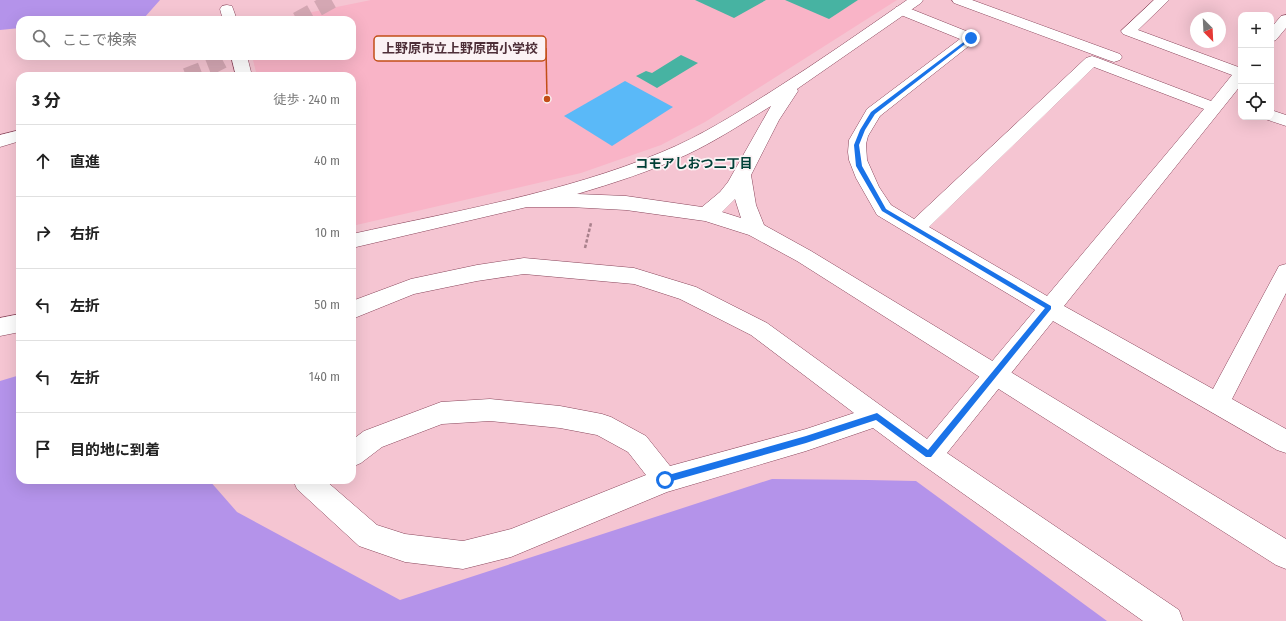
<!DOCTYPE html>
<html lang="ja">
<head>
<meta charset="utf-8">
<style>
	body { margin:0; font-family:"Fira Sans Condensed","Noto Sans JP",sans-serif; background:#f2f2f2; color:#222 }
	.controls { position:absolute; right:12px; top:12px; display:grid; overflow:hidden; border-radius:8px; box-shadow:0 4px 16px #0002 }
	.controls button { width:36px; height:36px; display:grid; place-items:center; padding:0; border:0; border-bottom:1px solid #e0e0e0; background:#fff; color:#222; font:20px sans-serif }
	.compass { position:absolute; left:1190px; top:12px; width:36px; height:36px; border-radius:50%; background:#fff; box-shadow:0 4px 16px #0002; rotate:156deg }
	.stop { position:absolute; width:12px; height:12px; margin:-9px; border:3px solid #1a73e8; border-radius:50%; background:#fff }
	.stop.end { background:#1a73e8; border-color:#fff; box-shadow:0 1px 4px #0008 }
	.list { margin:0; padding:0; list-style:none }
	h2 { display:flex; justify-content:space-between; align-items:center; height:52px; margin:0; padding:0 16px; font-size:17px }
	h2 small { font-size:13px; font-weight:400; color:#767676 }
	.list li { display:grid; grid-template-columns:26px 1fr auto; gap:12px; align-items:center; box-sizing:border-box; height:72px; padding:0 16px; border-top:1px solid #e0e0e0 }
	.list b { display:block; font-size:15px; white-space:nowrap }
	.list em { font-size:13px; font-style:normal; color:#767676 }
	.icon { flex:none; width:22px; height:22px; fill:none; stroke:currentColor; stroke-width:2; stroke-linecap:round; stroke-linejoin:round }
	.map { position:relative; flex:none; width:1286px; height:621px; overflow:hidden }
	.search { position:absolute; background:#fff; box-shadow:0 4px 16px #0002; left:16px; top:16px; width:340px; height:44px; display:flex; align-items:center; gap:10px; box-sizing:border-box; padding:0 14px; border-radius:12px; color:#767676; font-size:15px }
	.panel { position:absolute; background:#fff; box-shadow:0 4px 16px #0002; left:16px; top:72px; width:340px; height:412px; border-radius:12px }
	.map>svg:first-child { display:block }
</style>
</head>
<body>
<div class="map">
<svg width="1286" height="621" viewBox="0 0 1286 621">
	<rect width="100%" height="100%" fill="#f5c5d2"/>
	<polygon fill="#f9b4c7" points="371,0 897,0 705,122 661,145 581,173 352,226 352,76 257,76 252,56 352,56 352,20 273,20"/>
	<g fill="#b493ea">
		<polygon points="0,0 160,0 144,18 121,20 20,20 20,28 0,30"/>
		<polygon points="20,375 20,480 209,480 237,512 400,600 772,479 868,480 916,481 1107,621 0,621 0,381"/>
	</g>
	<polygon fill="#5ab9f8" points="625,81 673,107 612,146 564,116"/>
	<g fill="#47b3a2">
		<polygon points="695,0 766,0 734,18"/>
		<polygon points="785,0 858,0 829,19"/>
		<polygon points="681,55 698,63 657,88 636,76 646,71 652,73"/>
	</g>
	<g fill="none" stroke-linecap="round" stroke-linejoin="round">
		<g stroke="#d4a7b3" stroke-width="16" stroke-dasharray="16 8" stroke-linecap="butt">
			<polyline points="297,20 333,0"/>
			<polyline points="186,76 214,65 231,56"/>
		</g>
		<g stroke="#89455b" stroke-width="1">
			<g id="street">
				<polygon points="952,0 972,0 1120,54 1122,57 1120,60 1114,62 1108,60 954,3"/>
				<path d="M1154,0H1169L1138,30L1241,68V85L1064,306L1213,389L1279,266L1286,264V293L1232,399L1286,429V453L1277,450L1053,321L947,453L1179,610L1183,621H1143L920,463L873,428L806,451L667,492L511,557L463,569L405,562L359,546L297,489L293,480H325L377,525L405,534L463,541L511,529L646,475L628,452L597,435L560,428L490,421L442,424L382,447L361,463L352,467V440L364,431L441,402L490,399L560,406L602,414L611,417L646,436L670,466L806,429L854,413L751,335L680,299L634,284L524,274L477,281L414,294L352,319V301L411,279L477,265L524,258L634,268L696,287L767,323L927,439L1035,310L877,215L856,178L849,160L848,152L849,140L867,109L960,39L896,13L894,10L896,7L901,6L906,7L976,35L979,38L880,116L868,136L866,144L867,160L879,187L891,205L914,219L1086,58L1092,56L1098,58L1211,101L1232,75L1123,34L1121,31ZM1094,67L1204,109L1047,296L929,227Z"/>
				<polygon points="227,5 232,6 237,20 223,20 220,9 222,6"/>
				<polygon points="1286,15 1286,28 1276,40 1271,42 1271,28 1281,16"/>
				<polygon points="231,56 247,56 252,76 236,76"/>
				<polygon points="1271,110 1286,115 1286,126 1265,119 1264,117 1271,117"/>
			</g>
		</g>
		<g stroke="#89455b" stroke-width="1">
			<g id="secondary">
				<path d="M907,0H923L921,3L797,89L798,91L779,120L751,175L756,205L764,225L811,251L1286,539V569L1276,565L797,261L749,235L705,221L626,210L570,207H527L352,248V234C455,211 564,193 662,152C701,136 737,113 772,91C818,62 862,31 907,0ZM771,106L728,182L720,192L702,207L626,196L577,194C614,183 651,171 686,155C716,141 743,123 771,106ZM735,199L741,218L722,212Z"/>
				<polygon points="20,130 20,141 0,147 0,135"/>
				<polygon points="20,314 20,332 0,336 0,318"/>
			</g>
		</g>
		<polyline stroke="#a9818c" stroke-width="2.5" stroke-dasharray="3.5 2" stroke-linecap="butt" points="585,248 591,223"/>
		<use href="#street" fill="#fff" fill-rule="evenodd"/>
		<use href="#secondary" fill="#fff" fill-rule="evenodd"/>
	</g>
	<polygon fill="#1a73e8" points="969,38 973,38 875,114 865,130 859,145 862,166 886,209 1051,306 1051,309 931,457 926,457 876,420 806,443 665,483 662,482 662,477 665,476 806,436 877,413 928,450 1045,308 882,211 856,166 854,145 860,130 871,112"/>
	<g text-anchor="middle" stroke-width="3.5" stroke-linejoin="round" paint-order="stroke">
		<g font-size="13" font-weight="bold" fill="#004037" stroke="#fbf2f4">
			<text x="694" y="168">コモアしおつ二丁目</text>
		</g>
	</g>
	<path fill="none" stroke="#c24e17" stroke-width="1.5" d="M547 99L546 48"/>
	<circle fill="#c24e17" stroke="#fbf2f4" stroke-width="1.5" cx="547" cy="99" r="4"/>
	<rect fill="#fbf2f4" stroke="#c24e17" stroke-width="1.5" x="374" y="36" width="172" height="25" rx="4"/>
	<g font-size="13" text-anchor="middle" font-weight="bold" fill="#4e2f38">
		<text x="460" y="53">上野原市立上野原西小学校</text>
	</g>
</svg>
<div class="controls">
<button>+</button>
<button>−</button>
<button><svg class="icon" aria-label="locate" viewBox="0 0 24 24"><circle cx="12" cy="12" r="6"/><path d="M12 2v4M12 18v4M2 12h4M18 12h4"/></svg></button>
</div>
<svg class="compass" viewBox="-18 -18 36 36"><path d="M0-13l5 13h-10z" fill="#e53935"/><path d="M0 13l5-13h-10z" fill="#767676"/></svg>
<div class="stop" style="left:665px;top:480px"></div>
<div class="stop end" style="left:971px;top:38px"></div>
<div class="search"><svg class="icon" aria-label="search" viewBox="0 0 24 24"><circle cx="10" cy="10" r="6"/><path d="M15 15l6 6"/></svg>ここで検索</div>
<section class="panel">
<h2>3 分<small>徒歩 · 240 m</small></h2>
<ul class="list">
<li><svg class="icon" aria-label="ahead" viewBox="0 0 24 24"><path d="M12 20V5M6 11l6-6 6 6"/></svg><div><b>直進</b></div><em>40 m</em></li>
<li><svg class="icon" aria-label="right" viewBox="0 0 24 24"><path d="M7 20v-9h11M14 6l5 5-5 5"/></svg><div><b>右折</b></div><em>10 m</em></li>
<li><svg class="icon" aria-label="left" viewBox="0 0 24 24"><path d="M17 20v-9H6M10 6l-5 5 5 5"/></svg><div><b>左折</b></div><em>50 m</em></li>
<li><svg class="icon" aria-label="left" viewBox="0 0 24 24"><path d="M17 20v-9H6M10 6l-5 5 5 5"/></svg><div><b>左折</b></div><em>140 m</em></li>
<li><svg class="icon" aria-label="arrive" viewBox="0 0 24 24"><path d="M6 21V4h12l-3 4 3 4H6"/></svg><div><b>目的地に到着</b></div></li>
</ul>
</section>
</div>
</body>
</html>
